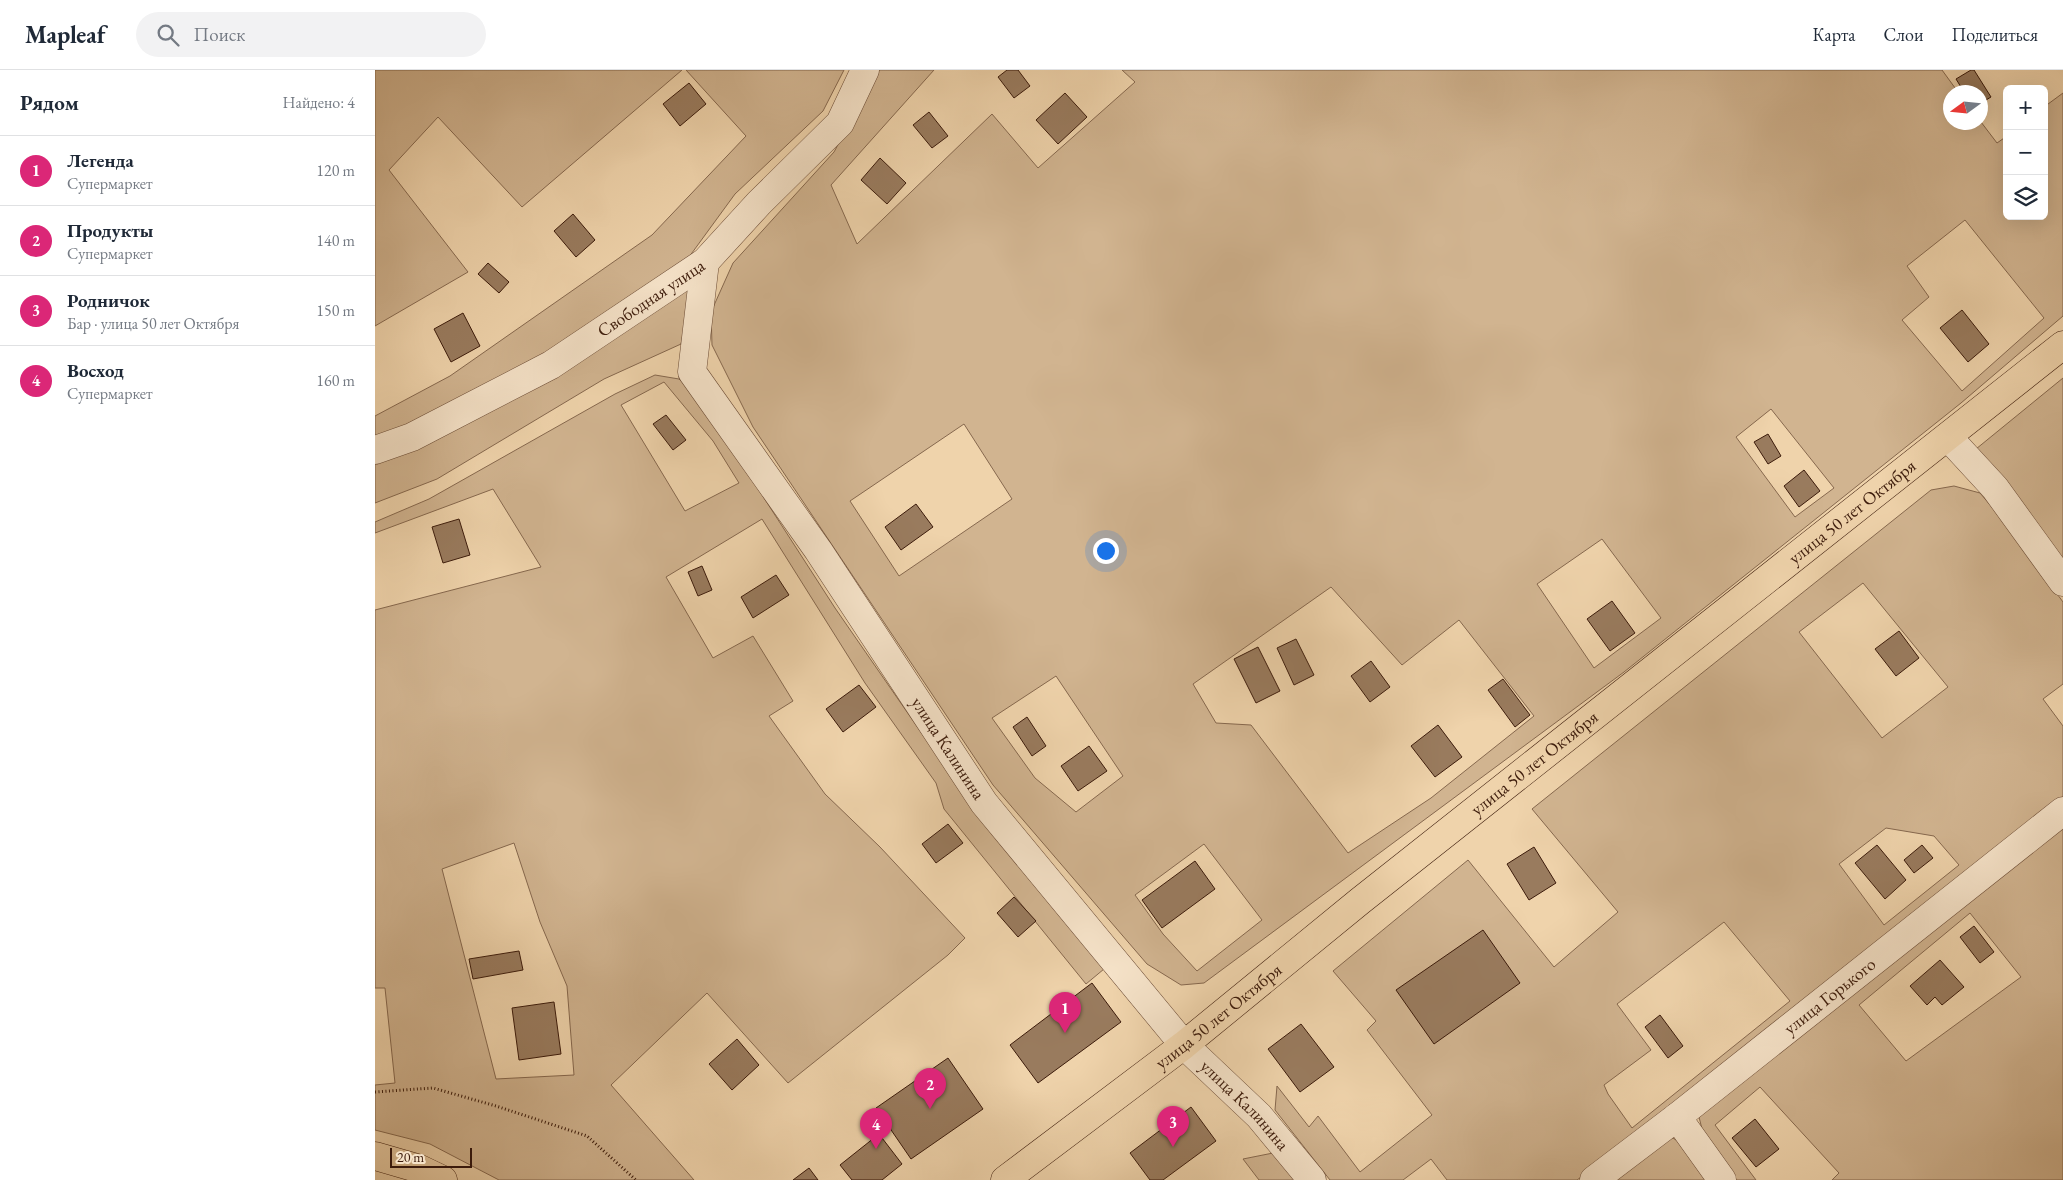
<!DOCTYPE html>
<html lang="ru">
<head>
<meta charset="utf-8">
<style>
	body { margin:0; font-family:"EB Garamond",serif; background:#f2f2f3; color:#1f2937 }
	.controls { position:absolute; right:15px; top:15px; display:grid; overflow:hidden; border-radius:8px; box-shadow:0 5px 20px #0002 }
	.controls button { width:45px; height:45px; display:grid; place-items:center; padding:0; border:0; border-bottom:1px solid #e0e1e3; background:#fff; color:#1f2937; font:25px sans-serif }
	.compass { position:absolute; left:1568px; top:15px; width:45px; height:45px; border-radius:50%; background:#fff; box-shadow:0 5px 20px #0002; rotate:255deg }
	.scale { position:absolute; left:15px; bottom:12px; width:82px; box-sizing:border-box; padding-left:5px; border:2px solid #3c1b0b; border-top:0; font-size:14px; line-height:18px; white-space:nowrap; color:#3c1b0b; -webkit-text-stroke:4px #f5e2c8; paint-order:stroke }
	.you { position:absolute; left:730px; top:480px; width:18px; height:18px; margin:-12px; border:4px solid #fff; border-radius:50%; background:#1a73e8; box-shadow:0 0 0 8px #1a73e833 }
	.badge { display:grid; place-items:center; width:32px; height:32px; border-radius:50%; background:#db2777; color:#fff; font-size:16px; font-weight:700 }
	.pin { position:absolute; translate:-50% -41px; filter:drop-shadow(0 1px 2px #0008) }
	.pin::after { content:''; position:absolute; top:26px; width:18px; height:15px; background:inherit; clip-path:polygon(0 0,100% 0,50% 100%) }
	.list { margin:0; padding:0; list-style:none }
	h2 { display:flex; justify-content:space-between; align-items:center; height:65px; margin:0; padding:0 20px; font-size:21px }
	h2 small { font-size:16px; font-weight:400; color:#747a83 }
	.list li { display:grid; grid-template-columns:32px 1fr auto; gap:15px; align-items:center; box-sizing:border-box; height:70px; padding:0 20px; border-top:1px solid #e0e1e3 }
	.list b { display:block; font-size:19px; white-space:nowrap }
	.list p { margin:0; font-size:16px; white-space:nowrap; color:#747a83 }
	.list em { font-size:16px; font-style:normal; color:#747a83 }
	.icon { flex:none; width:28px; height:28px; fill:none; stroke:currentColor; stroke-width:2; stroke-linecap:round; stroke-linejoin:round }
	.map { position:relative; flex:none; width:1688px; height:1110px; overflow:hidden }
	header { display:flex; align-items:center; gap:30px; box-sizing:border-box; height:70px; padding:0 25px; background:#fff; border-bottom:1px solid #e0e1e3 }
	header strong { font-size:24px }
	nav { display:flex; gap:28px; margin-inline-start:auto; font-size:18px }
	.search { width:350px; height:45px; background:#f2f2f3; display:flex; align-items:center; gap:12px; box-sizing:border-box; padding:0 18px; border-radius:28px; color:#747a83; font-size:19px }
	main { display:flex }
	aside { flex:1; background:#fff }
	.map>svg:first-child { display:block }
</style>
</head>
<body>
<header>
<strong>Mapleaf</strong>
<div class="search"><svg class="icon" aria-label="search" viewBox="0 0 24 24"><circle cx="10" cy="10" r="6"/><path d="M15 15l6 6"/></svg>Поиск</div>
<nav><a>Карта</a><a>Слои</a><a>Поделиться</a></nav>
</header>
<main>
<aside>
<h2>Рядом<small>Найдено: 4</small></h2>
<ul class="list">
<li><span class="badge">1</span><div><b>Легенда</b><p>Супермаркет</p></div><em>120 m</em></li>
<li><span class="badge">2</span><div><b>Продукты</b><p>Супермаркет</p></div><em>140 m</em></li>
<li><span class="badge">3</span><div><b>Родничок</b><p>Бар · улица 50 лет Октября</p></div><em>150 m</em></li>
<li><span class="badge">4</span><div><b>Восход</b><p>Супермаркет</p></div><em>160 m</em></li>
</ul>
</aside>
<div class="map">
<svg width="1688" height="1110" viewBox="0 0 1688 1110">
	<rect width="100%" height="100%" fill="#efd3ab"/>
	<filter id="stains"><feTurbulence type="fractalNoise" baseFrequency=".004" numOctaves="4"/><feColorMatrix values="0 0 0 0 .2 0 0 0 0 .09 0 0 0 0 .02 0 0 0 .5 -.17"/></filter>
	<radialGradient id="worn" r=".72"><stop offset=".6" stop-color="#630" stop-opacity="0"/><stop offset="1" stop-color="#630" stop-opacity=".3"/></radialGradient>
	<g fill="#d1b490" stroke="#86684e" fill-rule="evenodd">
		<polygon points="0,0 307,0 147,137 63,47 14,100 93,202 0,256"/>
		<polygon points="311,0 469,0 448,41 360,124 314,187 165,294 0,369 0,346 75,306 277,165 371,66"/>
		<path d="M504,0H559L456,115L482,174L617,44L663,98L760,12L747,0H1567L1583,22H1576V52H1606L1622,73L1632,66V146H1669V37L1688,23V246L1586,333L1249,602L829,913L806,915L772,894L618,715L378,357L337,275L336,242L358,193L459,82ZM1590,150L1669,248L1587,321L1527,250L1554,227L1532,196ZM1396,339L1459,418L1420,447L1361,367ZM589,354L637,429L524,506L475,431ZM1227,469L1286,548L1219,598L1162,514ZM956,517L1027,595L1084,550L1159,646L1056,728L973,783L876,655L841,653L818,614ZM681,606L748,706L701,742L660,708L617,648ZM829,774L887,850L822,901L788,864L760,825Z"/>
		<polygon points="321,204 306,274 229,309 62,409 0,433 0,388"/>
		<path d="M280,305L304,309L327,332L460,538L604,746L729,899L711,914L569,739L561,713L490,613L387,449L291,507L338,588L378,566L418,631L394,646L450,724L505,777L590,868L573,885L413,1013L332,923L236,1015L319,1110H124L55,1074L0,1060V1015L20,1013L10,918H0V540L166,497L118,419L0,463V452L54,429L240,324ZM289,312L338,371L364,413L310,441L246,335ZM139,773L165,852L192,916L199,1005L121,1009L67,799Z"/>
		<polygon points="1688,308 1688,501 1601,379"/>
		<path d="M1579,416L1605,423L1627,449L1688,532V614L1668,629L1688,656V733L1290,1047L1202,1110H1072L1056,1089L1028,1110H955L900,1040L902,1016L934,1057L943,1046L985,1102L1057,1045L992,960L1001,951L958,901L1093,790L1179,897L1243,842L1157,739L1556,420ZM1488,513L1573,617L1507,668L1424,562ZM1511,758L1559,766L1584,795L1509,855L1464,794ZM1349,852L1415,931L1257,1058L1233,1024L1229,1015L1276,980L1242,934Z"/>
		<path d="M1688,752V1110H1457L1464,1103L1385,1017L1340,1055L1381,1110H1360L1329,1067L1324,1047ZM1595,843L1646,907L1531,991L1484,935Z"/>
		<polygon points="1298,1068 1329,1090 1343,1110 1229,1110 1280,1075"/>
		<polygon points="898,1083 920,1110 884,1110 868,1089"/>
	</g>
	<g fill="#997b5e" stroke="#3c1b0b">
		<polygon points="632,0 643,0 655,16 639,28 623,7"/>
		<polygon points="1596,0 1599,0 1616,27 1606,33 1606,22 1589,22 1581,9"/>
		<polygon points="314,13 331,34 305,56 288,34"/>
		<polygon points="690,23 712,47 683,74 661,50"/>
		<polygon points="554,42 573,66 557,78 538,55"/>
		<polygon points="505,88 531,113 512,134 486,110"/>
		<polygon points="198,144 220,170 201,187 179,161"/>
		<polygon points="113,193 134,212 124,223 103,204"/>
		<polygon points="1587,240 1614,274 1593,292 1565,258"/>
		<polygon points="88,243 105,276 76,292 59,259"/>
		<polygon points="291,345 311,370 298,380 278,354"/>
		<polygon points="1393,364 1406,386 1393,394 1379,372"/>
		<polygon points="1429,400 1445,421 1424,437 1409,416"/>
		<polygon points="541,434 558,457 526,480 510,457"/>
		<polygon points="84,449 95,485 68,493 57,457"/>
		<polygon points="327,496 337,520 323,526 313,502"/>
		<polygon points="401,505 414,525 378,548 366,527"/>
		<polygon points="1237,531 1260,563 1235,581 1212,549"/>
		<polygon points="1524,561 1544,588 1521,606 1500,579"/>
		<polygon points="921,569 939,605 919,615 902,578"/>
		<polygon points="883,577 905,621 881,633 859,589"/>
		<polygon points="996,591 1015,617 995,632 976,606"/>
		<polygon points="1128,609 1155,645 1140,657 1113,620"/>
		<polygon points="484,615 501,637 468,662 451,639"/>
		<polygon points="652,647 671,676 657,686 638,657"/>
		<polygon points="1063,655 1087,687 1060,707 1036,676"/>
		<polygon points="714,676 732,701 703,721 686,696"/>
		<polygon points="573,754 588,773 561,793 547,774"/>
		<polygon points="1502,775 1531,810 1510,829 1480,793"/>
		<polygon points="1547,775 1558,788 1539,803 1529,790"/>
		<polygon points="1159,777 1181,813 1154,830 1132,794"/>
		<polygon points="820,791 840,819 787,858 767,830"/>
		<polygon points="639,827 661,851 643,867 622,843"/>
		<polygon points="1599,856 1619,882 1605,893 1585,867"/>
		<polygon points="1108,860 1145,913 1059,974 1021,920"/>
		<polygon points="144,881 148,900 98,909 94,889"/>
		<polygon points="1565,890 1589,917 1567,935 1560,927 1552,935 1535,916"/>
		<polygon points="717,913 746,952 663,1013 635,975"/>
		<polygon points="179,932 186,984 144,990 137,938"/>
		<polygon points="1285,945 1308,976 1293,988 1270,957"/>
		<polygon points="926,954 959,997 925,1022 893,979"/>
		<polygon points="362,969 384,995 357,1020 334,994"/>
		<polygon points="573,988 608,1039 536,1089 501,1038"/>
		<polygon points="816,1037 841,1071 788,1110 775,1110 755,1083"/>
		<polygon points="1380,1049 1404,1079 1381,1097 1357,1068"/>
		<polygon points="504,1064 527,1094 507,1110 477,1110 465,1095"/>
		<polygon points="434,1098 443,1110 418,1110"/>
	</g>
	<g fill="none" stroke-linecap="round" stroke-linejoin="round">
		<g stroke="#694933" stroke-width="29">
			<g id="minor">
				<path id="s1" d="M330,192L317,302L443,480L609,733L809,975L884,1046L937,1110"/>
				<polyline points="1573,367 1620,418 1688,512"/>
				<path id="s2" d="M0,380L37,367L176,295L330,192L384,133L465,53L490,0"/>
				<polyline points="1302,1047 1347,1110"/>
				<path id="s3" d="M1219,1110L1302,1047L1688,741"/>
			</g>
		</g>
		<g stroke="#3c1b0b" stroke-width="29">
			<g id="major">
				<polyline points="0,1086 45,1099 68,1110"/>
				<path id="s4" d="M630,1110L809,975L985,831L1688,275"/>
			</g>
		</g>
		<polyline stroke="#3c1b0b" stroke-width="3" stroke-dasharray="1 2.5" stroke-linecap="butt" points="0,1022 58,1018 121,1036 212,1066 261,1110"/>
		<use href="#minor" stroke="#f5e2c8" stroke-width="28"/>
		<use href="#major" stroke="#efd3ab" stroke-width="28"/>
	</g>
	<g text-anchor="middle" stroke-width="5" stroke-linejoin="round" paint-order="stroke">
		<g font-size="18" fill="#3c1b0b" stroke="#f5e2c8">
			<text dy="6" stroke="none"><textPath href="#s2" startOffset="316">Свободная улица</textPath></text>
			<text dy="6" stroke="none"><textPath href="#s4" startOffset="1079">улица 50 лет Октября</textPath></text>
			<text dy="6" stroke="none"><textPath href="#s1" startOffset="566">улица Калинина</textPath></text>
			<text dy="6" stroke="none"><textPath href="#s4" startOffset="674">улица 50 лет Октября</textPath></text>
			<text dy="6" stroke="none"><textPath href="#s3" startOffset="299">улица Горького</textPath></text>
			<text dy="6" stroke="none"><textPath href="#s4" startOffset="269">улица 50 лет Октября</textPath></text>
			<text dy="6" stroke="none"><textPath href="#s1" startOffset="1031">улица Калинина</textPath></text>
		</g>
	</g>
	<rect width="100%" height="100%" filter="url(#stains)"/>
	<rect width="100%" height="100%" fill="url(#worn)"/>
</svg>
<div class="controls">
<button>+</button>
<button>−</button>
<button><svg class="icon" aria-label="layers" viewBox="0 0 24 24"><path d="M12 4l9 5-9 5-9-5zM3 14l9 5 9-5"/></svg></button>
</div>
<svg class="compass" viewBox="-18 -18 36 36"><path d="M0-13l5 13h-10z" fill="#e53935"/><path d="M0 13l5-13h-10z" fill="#747a83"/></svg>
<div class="scale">20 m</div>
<div class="you"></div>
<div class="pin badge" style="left:690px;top:963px">1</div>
<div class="pin badge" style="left:555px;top:1039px">2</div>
<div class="pin badge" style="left:798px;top:1077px">3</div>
<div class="pin badge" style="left:501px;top:1079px">4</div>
</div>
</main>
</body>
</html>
